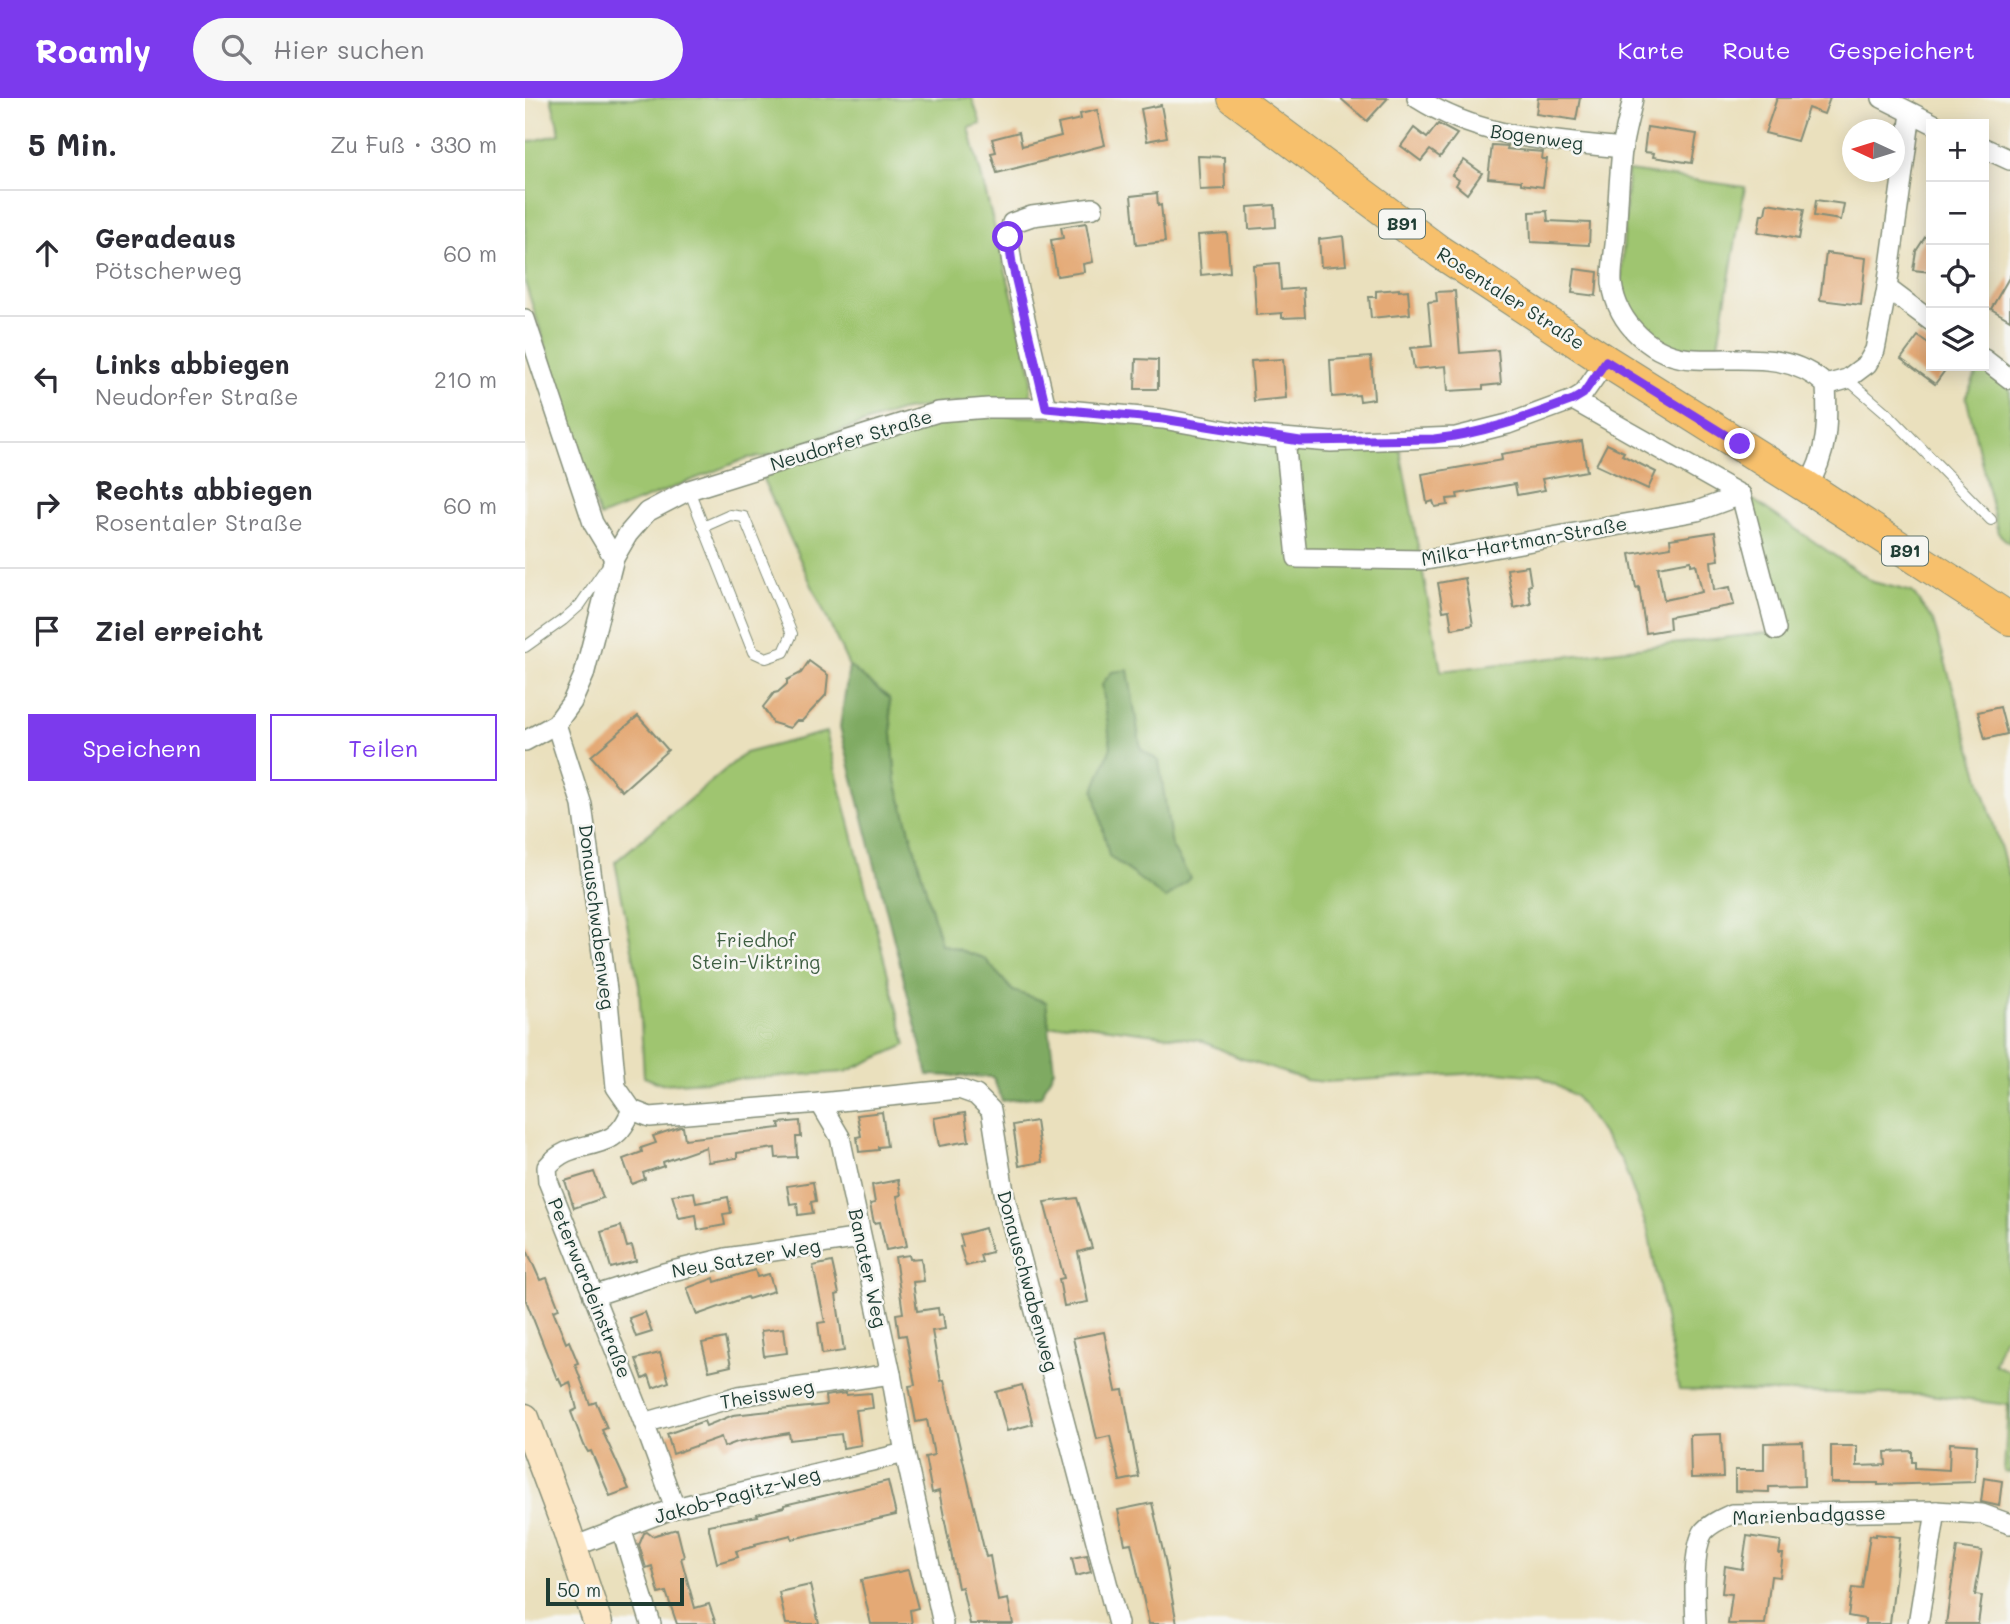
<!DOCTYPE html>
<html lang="de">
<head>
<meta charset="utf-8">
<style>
	body { margin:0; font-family:Mali,sans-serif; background:#f7f7f7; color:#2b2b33 }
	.controls { position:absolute; right:21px; top:21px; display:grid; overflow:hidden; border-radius:0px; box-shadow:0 4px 18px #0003 }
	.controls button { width:63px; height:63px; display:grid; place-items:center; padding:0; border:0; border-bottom:2px solid #e1e1e2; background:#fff; color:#2b2b33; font:35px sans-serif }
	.compass { position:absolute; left:1317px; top:21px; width:63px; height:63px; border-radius:50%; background:#fff; box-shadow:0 4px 18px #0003; rotate:274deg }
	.scale { position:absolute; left:21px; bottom:18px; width:138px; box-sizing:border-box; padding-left:7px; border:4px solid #1f3d34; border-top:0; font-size:19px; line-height:24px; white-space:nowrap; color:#1f3d34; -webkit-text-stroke:5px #f6f6f2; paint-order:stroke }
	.stop { position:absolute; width:21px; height:21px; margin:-16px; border:5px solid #7c3aed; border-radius:50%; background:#fff }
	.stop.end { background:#7c3aed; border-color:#fff; box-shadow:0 2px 7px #0008 }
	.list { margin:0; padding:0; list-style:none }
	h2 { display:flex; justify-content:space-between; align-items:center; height:91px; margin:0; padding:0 28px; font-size:30px }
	h2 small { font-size:23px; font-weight:400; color:#7c7c81 }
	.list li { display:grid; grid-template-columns:46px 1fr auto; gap:21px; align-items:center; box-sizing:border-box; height:126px; padding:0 28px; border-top:2px solid #e1e1e2 }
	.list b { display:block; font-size:26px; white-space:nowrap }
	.list p { margin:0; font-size:23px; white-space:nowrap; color:#7c7c81 }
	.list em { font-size:23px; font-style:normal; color:#7c7c81 }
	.actions { display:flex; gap:14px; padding:21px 28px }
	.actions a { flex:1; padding:16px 0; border:2px solid #7c3aed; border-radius:0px; text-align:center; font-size:24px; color:#7c3aed }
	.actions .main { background:#7c3aed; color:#fff }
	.icon { flex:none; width:38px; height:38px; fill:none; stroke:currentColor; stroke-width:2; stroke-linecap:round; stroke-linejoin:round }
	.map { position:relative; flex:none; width:1485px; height:1526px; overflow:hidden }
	header { display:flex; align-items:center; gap:42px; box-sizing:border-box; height:98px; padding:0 35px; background:#7c3aed; color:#fff }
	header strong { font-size:33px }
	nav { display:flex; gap:38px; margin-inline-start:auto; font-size:24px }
	.search { width:490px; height:63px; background:#f7f7f7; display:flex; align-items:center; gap:18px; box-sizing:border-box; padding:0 24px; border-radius:38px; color:#7c7c81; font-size:26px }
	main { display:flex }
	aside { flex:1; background:#fff }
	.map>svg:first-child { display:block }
</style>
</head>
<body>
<header>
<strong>Roamly</strong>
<div class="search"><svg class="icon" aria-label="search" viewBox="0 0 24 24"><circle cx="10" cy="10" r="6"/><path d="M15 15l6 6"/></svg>Hier suchen</div>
<nav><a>Karte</a><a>Route</a><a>Gespeichert</a></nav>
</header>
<main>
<aside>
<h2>5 Min.<small>Zu Fuß · 330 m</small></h2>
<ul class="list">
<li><svg class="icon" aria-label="ahead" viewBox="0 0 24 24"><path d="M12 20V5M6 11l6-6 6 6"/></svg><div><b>Geradeaus</b><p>Pötscherweg</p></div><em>60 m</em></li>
<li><svg class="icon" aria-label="left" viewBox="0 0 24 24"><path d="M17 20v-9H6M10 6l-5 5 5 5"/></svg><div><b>Links abbiegen</b><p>Neudorfer Straße</p></div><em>210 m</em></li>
<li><svg class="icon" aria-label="right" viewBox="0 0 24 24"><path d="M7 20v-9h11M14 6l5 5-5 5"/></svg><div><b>Rechts abbiegen</b><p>Rosentaler Straße</p></div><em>60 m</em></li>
<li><svg class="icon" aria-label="arrive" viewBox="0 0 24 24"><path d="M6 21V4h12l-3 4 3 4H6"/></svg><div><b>Ziel erreicht</b></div></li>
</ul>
<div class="actions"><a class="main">Speichern</a><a>Teilen</a></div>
</aside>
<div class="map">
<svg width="1485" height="1526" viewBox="0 0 1485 1526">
	<rect width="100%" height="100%" fill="#f6f6f2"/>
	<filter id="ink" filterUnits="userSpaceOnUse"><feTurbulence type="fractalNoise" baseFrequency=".0143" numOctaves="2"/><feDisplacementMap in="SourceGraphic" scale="14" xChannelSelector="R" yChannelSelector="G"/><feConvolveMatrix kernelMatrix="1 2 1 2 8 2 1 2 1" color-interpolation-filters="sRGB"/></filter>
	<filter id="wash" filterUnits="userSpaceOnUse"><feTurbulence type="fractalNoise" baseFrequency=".00686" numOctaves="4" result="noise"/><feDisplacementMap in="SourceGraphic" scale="28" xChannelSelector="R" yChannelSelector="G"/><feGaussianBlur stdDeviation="1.57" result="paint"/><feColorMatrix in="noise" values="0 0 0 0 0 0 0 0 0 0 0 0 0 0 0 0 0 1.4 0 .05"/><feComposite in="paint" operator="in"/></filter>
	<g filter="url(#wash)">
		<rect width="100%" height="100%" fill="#eae0bd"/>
		<g fill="#9fc570" stroke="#5f8152" stroke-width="2">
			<polygon points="26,0 447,0 456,26 444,30 507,275 505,301 421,305 375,313 239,359 222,360 75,419 0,184 0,45 35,36"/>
			<polygon points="1103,73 1220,89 1192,252 1153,251 1125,239 1103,212 1096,185"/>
			<polygon points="1455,268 1485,290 1485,446 1473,435 1441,298"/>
			<polygon points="454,317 564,320 792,350 875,352 916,573 1257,533 1224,399 1348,484 1387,494 1408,523 1485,781 1485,1239 1478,1241 1469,1266 1485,1274 1485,1375 1479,1374 1483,1307 1405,1297 1154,1292 1123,1133 1097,1063 1050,998 1015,978 973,974 800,984 781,982 715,960 675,942 547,925 524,929 521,904 488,893 459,860 416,846 371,683 364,600 324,568 236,377 377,329"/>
			<polygon points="301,634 381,947 320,974 137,986 119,979 114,887 90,764 220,655"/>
		</g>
		<g fill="#7faa62" stroke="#4f744b" stroke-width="2">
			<polygon points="324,568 364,600 371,683 416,846 459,860 488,893 521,904 529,971 516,998 477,1003 468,979 403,977 315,629"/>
			<polygon points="603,572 616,651 634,663 647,749 665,780 641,801 584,758 569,692 586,649 577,586 587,574"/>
		</g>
		<g id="blocks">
			<g fill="#e4a974" fill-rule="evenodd">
				<polygon points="815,0 863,0 842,23"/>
				<polygon points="1013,0 1055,0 1051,22 1011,16"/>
				<polygon points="1252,0 1305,0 1299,16 1283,10 1272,43 1240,35"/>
				<polygon points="636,7 642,39 622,43 616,11"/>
				<polygon points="572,12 580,47 472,75 466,55 471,54 467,41 494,34 497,48 536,38 533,26 556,21 555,16"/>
				<polygon points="913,26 932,36 915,59 905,52 896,63 876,48 889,30 902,40"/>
				<polygon points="1122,29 1172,36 1167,65 1128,59 1129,55 1119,54"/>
				<polygon points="967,47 983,48 982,51 1018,54 1017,61 1022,61 1018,89 996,86 996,83 963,80"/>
				<polygon points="673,58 699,59 700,91 675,92"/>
				<polygon points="939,62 957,75 942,96 931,87 934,82 927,77"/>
				<polygon points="632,95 633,108 636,107 640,144 611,147 606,98"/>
				<polygon points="1291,102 1319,106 1316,122 1289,118"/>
				<polygon points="1242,105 1279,111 1274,141 1233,134 1236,116 1240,116"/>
				<polygon points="750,107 751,129 724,131 723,109"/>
				<polygon points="1022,113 1023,123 1065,125 1064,147 1006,144 1005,114"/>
				<polygon points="561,125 568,164 558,166 559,174 532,178 526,142 538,140 536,129"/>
				<polygon points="1406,130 1406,174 1388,172 1391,153"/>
				<polygon points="702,135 705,174 676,177 673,137"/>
				<polygon points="818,138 821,167 796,169 794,141"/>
				<polygon points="1301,155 1341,160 1336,207 1295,202"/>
				<polygon points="754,165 756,192 778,190 780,219 757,220 757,215 731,217 728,167"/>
				<polygon points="1050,171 1073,174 1071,198 1047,195"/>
				<polygon points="1485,178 1485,222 1466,211"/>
				<polygon points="874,191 874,193 883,192 885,216 846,220 844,199 851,199 851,193"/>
				<polygon points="930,193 935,255 973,252 976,286 958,288 958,291 923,293 921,268 889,271 886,250 907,248 903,204 912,203 911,194"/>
				<polygon points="1393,238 1406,247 1406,268 1423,268 1410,286 1376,261"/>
				<polygon points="846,259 849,301 835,303 834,297 807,299 805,262"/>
				<polygon points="611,261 633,262 633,291 610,291"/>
				<polygon points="758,261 761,300 729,303 726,263"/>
				<polygon points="1057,343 1062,373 1017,381 1020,392 992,397 990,386 932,396 933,400 922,401 923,407 910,409 908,403 902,405 897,376 977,362 976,356"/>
				<polygon points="1082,346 1099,354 1097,357 1131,374 1123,391 1071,367"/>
				<path d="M1190,434L1194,462L1186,463L1189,492L1205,489L1209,507L1144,519L1145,531L1121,535L1114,489L1111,490L1105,456L1146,449L1145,441ZM1166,463V467L1171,466L1177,494L1139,502L1133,469Z"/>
				<polygon points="1003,468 1006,487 1003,488 1006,506 989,510 982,471"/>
				<polygon points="940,480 948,527 927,531 924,512 918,513 913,485"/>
				<polygon points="284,563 303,577 301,597 277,623 271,623 265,630 248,625 238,609 249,595 253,594 262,586 262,582 276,575"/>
				<polygon points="1475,609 1482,636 1460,641 1453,614"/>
				<polygon points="113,618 143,652 97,693 66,658"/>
				<polygon points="357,1014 362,1048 353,1049 353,1052 334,1054 332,1039 336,1038 332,1017"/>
				<polygon points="440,1015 444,1043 414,1048 409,1020"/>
				<polygon points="275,1023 276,1039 271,1039 272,1059 251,1060 250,1050 212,1055 212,1060 183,1064 181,1049 138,1064 139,1068 118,1075 120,1081 107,1086 98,1061 117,1054 116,1050 131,1045 128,1038 155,1029 158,1029 160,1041 255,1030 254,1025"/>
				<polygon points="511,1023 517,1064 494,1068 488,1027"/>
				<polygon points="69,1074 78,1100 49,1110 40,1083"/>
				<polygon points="373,1082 376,1097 372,1098 382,1148 361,1152 355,1124 349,1125 345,1106 350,1105 347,1087"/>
				<polygon points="288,1084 291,1103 286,1104 288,1115 273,1117 272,1105 265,1106 262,1088"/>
				<polygon points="169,1094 171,1105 203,1099 206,1115 198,1116 200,1127 173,1132 171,1117 154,1120 147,1097"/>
				<polygon points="552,1100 567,1150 553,1154 563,1204 539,1208 534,1181 539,1180 519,1104"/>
				<polygon points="96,1128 102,1149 107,1148 111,1163 86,1170 76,1134"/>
				<polygon points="460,1130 467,1154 455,1157 457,1164 441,1168 435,1149 438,1148 435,1137"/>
				<polygon points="0,1148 15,1182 22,1180 34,1211 28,1213 41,1245 44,1243 53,1265 50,1266 65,1306 71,1304 82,1330 77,1332 104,1391 85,1398 66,1353 63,1354 59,1347 46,1314 52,1311 45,1284 37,1288 34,1280 32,1281 0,1200"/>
				<polygon points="384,1157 385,1161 396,1160 399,1183 388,1184 392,1213 413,1210 414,1217 418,1216 420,1231 407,1233 416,1283 419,1282 461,1459 465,1458 473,1503 483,1501 488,1526 445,1526 437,1489 433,1490 414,1393 407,1395 400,1359 409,1357 402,1322 391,1324 384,1288 390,1287 381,1237 374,1238 371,1216 378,1215 370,1159"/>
				<polygon points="307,1164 314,1196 311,1197 319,1253 297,1256 293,1225 300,1224 288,1168"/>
				<polygon points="230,1172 232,1179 244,1176 249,1193 223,1201 222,1199 172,1217 162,1190 189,1180 190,1184"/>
				<polygon points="120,1214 127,1234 111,1239 104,1220"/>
				<polygon points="259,1230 262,1255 239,1258 236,1233"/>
				<polygon points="579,1234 591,1293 598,1292 614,1379 595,1383 585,1338 572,1341 548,1240"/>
				<polygon points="200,1240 206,1268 184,1273 177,1245"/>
				<polygon points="135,1255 144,1284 128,1290 124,1278 118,1281 111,1261"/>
				<polygon points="497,1287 508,1326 482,1333 471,1294"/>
				<polygon points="321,1295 321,1297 346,1295 348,1310 331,1312 336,1347 318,1350 316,1336 265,1342 264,1335 212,1344 199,1349 196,1339 148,1356 142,1336 179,1323 181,1328 208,1317 301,1307 300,1298"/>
				<polygon points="1196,1336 1198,1379 1166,1380 1165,1337"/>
				<polygon points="1278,1344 1279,1388 1244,1389 1244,1394 1210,1393 1210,1372 1239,1372 1239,1345"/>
				<polygon points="1425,1345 1452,1347 1450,1384 1353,1387 1353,1385 1306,1385 1306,1348 1332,1348 1332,1368 1361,1367 1360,1354 1387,1353 1387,1364 1390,1364 1390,1370 1424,1372"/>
				<polygon points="1459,1380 1477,1383 1474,1408 1456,1404"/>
				<polygon points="363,1383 371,1417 267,1441 266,1437 230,1446 231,1448 211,1453 213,1459 192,1465 183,1427 233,1418 232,1416 259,1409 259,1407"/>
				<polygon points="627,1405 640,1462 652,1526 624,1526 606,1445 600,1446 593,1412"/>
				<polygon points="152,1431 159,1459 156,1460 170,1510 184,1506 191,1526 152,1526 141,1494 134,1496 127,1468 121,1470 114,1447 119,1435 122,1434 127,1438"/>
				<polygon points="1351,1436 1375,1439 1365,1526 1340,1526 1340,1521 1323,1518 1327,1490 1337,1491 1345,1437 1351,1438"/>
				<polygon points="1222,1438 1256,1443 1254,1456 1258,1456 1255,1479 1246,1478 1240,1526 1203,1526 1207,1496 1197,1495 1200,1468 1217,1471"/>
				<polygon points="1432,1449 1457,1453 1450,1497 1457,1498 1453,1526 1421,1526"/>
				<polygon points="562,1457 566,1474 551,1478 547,1460"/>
				<polygon points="383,1472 393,1510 385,1512 387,1526 346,1526 336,1482"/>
				<polygon points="285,1487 294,1526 261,1526 254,1494"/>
			</g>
		</g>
	</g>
	<g filter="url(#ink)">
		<use href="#blocks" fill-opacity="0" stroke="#848e78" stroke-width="2"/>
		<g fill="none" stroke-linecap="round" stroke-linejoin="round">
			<g stroke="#848e78" stroke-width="12">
				<g id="service">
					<polyline points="1322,281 1365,318 1466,422"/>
					<polyline points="164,392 228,554 241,560 259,554 267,536 219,419 205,417 178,429"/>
					<polyline points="0,549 38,522 55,507 80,471"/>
				</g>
			</g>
			<g stroke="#848e78" stroke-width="22">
				<g id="minor">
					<path d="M892,0C956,41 1024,42 1098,50"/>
					<path d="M1108,0C1105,17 1099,35 1097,52C1094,80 1093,109 1091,137C1090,152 1086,170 1087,185C1092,226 1128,260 1170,261C1217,263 1264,252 1301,287C1303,324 1303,356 1282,389"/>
					<polyline points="1357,0 1409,26"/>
					<polyline points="1459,50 1485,62"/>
					<polyline points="1362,190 1406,223"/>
					<polyline points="0,221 68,425 89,460"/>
					<polyline points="1459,261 1485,281"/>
					<polyline points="1301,287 1322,281 1342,266 1350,252 1362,190 1386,15"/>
					<polyline points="1048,302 1216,397"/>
					<polyline points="521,310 487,165 483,139 487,125 507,118 568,110"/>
					<polyline points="760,341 772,460 901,462 1172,413 1216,397"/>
					<polyline points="1216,397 1251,532"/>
					<polyline points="31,626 57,707 82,892 91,989 107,1012"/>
					<polyline points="0,643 31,626 47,604 59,577 89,460 103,436 122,414 164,392 413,314 463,310 521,310 638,321 732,338 806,344 931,339 983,326 1048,302 1058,296 1081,263"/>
					<polyline points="295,1005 434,991 451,997 466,1012 480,1100 593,1526"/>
					<polyline points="107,1012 125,1019 295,1005 315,1039 366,1276 380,1355 418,1526"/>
					<path d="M107,1012C102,1022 97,1033 87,1039C63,1052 42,1045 22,1069L23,1083L119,1325L150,1410"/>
					<polyline points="68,1198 139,1175 201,1160 336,1140"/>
					<polyline points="119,1325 214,1298 366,1276"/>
					<polyline points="96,1430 126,1526"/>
					<polyline points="48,1449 150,1410 380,1355"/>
					<path d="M1171,1526C1170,1504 1167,1450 1179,1433C1186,1425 1198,1420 1207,1416L1411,1413L1457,1416L1485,1426"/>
					<polyline points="1393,1526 1411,1413"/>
				</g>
			</g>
			<g stroke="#848e78" stroke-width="31">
				<polyline id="secondary" points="0,1320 42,1432 73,1526"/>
			</g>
			<g stroke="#848e78" stroke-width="34">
				<polyline id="primary" points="709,0 915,154 1081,263 1282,389 1485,521"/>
			</g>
			<use href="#service" stroke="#fff" stroke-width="10"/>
			<use href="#minor" stroke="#fff" stroke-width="19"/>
			<use href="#secondary" stroke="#fce6c4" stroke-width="28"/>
			<use href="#primary" stroke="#f7c06c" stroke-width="32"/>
		</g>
	</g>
	<g fill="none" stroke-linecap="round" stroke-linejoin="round" filter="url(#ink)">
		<path stroke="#7c3aed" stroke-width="9" d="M483,139L487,165L521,310L638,321L775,343L909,341C958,336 1002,319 1048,302L1058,296L1081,263L1215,346"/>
	</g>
	<g text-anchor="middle" stroke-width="5" stroke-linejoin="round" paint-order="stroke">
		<g fill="#f6f6f2" stroke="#60746d" stroke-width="2">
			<rect x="854" y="111.5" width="46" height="29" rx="5"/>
			<rect x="1357" y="438.5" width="46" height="29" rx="5"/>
		</g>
		<g font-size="18" font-weight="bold" fill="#1f3d34">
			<text x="877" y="132">B91</text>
			<text x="1380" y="459">B91</text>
		</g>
		<g font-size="19" fill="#1f3d34" stroke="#f6f6f2">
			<text transform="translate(1012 39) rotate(8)" y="7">Bogenweg</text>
			<text transform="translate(986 200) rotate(33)" y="7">Rosentaler Straße</text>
			<text transform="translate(326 342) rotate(-17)" y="7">Neudorfer Straße</text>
			<text transform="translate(999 443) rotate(-10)" y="7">Milka-Hartman-Straße</text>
			<text transform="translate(72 819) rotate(83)" y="7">Donauschwabenweg</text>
			<text transform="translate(221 1160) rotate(-10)" y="7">Neu Satzer Weg</text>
			<text transform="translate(343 1170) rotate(78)" y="7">Banater Weg</text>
			<text transform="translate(503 1183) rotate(75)" y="7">Donauschwabenweg</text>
			<text transform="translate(65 1190) rotate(68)" y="7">Peterwardeinstraße</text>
			<text transform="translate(242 1296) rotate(-10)" y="7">Theissweg</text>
			<text transform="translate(212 1397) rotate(-15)" y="7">Jakob-Pagitz-Weg</text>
			<text transform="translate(1284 1417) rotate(-2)" y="7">Marienbadgasse</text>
		</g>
		<g font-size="19" fill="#3f5f43" stroke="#f6f6f2">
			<text x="231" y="849">Friedhof<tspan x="231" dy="22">Stein-Viktring</tspan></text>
		</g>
	</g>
</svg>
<div class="controls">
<button>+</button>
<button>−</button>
<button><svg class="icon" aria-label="locate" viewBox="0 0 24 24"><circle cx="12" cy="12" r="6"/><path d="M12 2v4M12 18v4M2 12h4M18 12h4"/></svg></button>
<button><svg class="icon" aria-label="layers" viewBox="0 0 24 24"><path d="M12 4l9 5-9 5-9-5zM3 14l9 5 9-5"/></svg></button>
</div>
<svg class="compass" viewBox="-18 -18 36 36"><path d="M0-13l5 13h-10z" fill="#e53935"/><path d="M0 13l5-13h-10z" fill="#7c7c81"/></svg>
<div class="scale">50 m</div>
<div class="stop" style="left:483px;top:139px"></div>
<div class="stop end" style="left:1215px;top:346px"></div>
</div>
</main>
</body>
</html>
